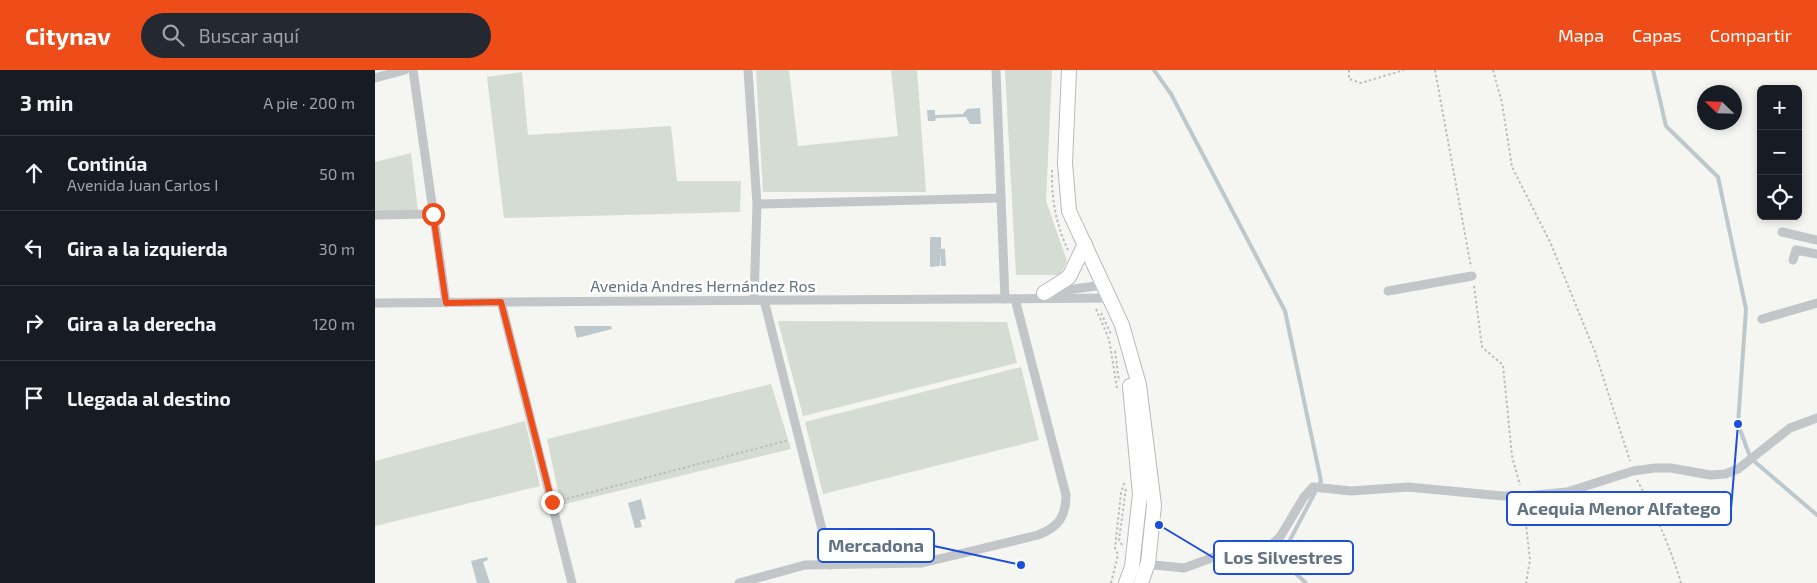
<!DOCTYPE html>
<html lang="es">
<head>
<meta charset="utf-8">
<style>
	body { margin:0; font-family:"Exo 2",sans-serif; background:#242831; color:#f1f3f6 }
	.controls { position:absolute; right:15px; top:15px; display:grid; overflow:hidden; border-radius:8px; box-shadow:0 2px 8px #0003 }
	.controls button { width:45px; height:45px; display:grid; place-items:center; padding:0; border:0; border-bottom:1px solid #363941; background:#171b24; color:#f1f3f6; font:25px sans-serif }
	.compass { position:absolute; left:1322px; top:15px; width:45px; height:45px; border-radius:50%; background:#171b24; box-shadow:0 2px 8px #0003; rotate:293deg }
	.stop { position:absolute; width:15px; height:15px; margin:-11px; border:4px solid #ee4c18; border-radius:50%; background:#fff }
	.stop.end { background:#ee4c18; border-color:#fff; box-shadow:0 1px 5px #0008 }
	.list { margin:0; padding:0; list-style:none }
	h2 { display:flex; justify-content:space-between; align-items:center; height:65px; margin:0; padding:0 20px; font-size:21px }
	h2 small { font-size:16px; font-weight:400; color:#9ea1a6 }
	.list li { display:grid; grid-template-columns:32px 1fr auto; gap:15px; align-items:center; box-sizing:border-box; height:75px; padding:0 20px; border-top:1px solid #363941 }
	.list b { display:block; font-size:19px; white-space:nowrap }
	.list p { margin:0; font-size:16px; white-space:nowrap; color:#9ea1a6 }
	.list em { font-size:16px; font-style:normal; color:#9ea1a6 }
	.icon { flex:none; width:28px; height:28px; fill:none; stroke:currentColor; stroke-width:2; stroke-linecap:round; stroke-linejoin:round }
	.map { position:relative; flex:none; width:1442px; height:513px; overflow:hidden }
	header { display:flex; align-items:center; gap:30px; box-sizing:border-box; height:70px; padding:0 25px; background:#ee4c18; color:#fff }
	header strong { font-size:24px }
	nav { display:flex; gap:28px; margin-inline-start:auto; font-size:18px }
	.search { width:350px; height:45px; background:#242831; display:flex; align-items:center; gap:12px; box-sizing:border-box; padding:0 18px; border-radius:28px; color:#9ea1a6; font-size:19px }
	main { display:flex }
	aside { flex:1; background:#171b24 }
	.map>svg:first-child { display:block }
</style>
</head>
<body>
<header>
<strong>Citynav</strong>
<div class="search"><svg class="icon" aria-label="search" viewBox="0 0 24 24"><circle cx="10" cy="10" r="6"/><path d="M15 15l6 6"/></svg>Buscar aquí</div>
<nav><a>Mapa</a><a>Capas</a><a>Compartir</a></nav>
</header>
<main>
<aside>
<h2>3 min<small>A pie · 200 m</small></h2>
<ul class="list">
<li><svg class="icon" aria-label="ahead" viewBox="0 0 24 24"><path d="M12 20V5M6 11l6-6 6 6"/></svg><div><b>Continúa</b><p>Avenida Juan Carlos I</p></div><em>50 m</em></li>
<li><svg class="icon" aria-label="left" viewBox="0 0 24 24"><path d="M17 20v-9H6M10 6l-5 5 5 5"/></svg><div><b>Gira a la izquierda</b></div><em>30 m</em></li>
<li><svg class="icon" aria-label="right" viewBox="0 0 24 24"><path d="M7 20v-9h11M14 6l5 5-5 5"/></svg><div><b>Gira a la derecha</b></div><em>120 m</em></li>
<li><svg class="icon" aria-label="arrive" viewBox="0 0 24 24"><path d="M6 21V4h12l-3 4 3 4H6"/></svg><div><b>Llegada al destino</b></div></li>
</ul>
</aside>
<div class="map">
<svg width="1442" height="513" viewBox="0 0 1442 513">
	<rect width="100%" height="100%" fill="#f5f5f1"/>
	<g fill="#d5dcd1">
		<polygon points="381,0 414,0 423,76 523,66 516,0 542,0 551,122 388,122"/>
		<polygon points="630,0 677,0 671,131 692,191 685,205 641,205"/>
		<polygon points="147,2 153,65 296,56 302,111 366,111 365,142 129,148 112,7"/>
		<polygon points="36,83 43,141 0,142 0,92"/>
		<polygon points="403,251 632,252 642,293 428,346"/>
		<polygon points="646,297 664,370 448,424 430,352"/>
		<polygon points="396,314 416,379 186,435 172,369"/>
		<polygon points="150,351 165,416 0,456 0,391"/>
	</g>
	<g fill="#bdc8cd">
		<polygon points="605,38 606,54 595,54 591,47 561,48 560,51 553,51 552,40 560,40 560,45 588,44 592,39"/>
		<polygon points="555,167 566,167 566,178 563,178 570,179 571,196 566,196 566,182 565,196 555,197"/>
		<polygon points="199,256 236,256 237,259 202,268"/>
		<polygon points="266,429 271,449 265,450 267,457 260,458 253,433"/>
		<polygon points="112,487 113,490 108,492 115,513 102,513 96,491"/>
	</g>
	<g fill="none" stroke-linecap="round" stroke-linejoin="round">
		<g stroke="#bdc8cd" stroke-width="4">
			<polyline points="779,0 796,24 910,241 946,411 905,489 931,513"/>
			<polyline points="1278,0 1291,56 1343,107 1371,239 1363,354 1374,384"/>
			<polyline points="1380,392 1442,445"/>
		</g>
		<g stroke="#b6bbc0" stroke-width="16">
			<g id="secondary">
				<polyline points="694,0 690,93 694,141 747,255 764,315 779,435 773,493 766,513"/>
				<polyline points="669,223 694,207 710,174"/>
				<polyline points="751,513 757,497 765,424 755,316"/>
			</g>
		</g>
		<g stroke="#bbbec0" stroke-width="2" stroke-dasharray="2.5 2.5" stroke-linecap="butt">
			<polyline points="974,0 974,9 986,13 1029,0"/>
			<polyline points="1060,0 1096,197"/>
			<polyline points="1118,0 1127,33 1137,97 1176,174 1220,282 1255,391"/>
			<path d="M677,100C676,127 681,155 693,180"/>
			<polyline points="1099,216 1107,277 1128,295 1137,386 1145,415"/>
			<polyline points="721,239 734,269 742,318"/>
			<polyline points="726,243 736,264"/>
			<polyline points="740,281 744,311"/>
			<path d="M1262,410C1280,443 1295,476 1306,513"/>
			<polyline points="187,430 414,370"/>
			<polyline points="1149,437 1155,490 1151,513"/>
			<polyline points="747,475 744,470 751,418"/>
			<polyline points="736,513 743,485 740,478 746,423 750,411"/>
		</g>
		<g stroke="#c2c6c9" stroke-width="9">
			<polyline points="38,0 71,233"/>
			<polyline points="373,0 382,134 379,230"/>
			<polyline points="621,0 630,229"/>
			<polyline points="0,8 30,0"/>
			<polyline points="382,134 626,128"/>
			<polyline points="0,145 58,144"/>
			<polyline points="1407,162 1442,170"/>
			<polyline points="1418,190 1421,180 1442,184"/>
			<polyline points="1013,221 1097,206"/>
			<polyline points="675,222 729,215"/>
			<polyline points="389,230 456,495"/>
			<polyline points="126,232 197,513"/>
			<polyline points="0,233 735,228"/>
			<polyline points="1387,249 1442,233"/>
			<polyline points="769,494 809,498 845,485 890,480 905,467 929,427 938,417 976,421 1033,417 1128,426 1148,426 1192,422 1258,401 1280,398 1296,398 1335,405 1350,404 1363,399 1415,358 1442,348"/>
			<path d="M364,513L430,495L547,493L663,465C684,457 691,446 691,425L640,229"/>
		</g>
		<use href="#secondary" stroke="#fff" stroke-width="14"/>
	</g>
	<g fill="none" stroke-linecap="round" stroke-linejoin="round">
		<polyline stroke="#ee4c18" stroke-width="6" points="58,144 71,233 126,232 177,432"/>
	</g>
	<g text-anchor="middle" stroke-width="5" stroke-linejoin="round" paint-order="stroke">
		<g font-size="16" fill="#627484" stroke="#fff">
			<text x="328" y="222">Avenida Andres Hernández Ros</text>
		</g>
	</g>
	<path fill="none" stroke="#1d4ed8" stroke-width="2" d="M1363 354L1356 439M646 495L559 476M784 455L839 488"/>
	<g fill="#1d4ed8" stroke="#fff" stroke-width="2">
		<circle cx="1363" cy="354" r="5"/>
		<circle cx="646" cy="495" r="5"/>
		<circle cx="784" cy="455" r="5"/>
	</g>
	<g fill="#fff" stroke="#1d4ed8" stroke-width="2">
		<rect x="1132" y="422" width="224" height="33" rx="5"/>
		<rect x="443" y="459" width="116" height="33" rx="5"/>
		<rect x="839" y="471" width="139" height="33" rx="5"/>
	</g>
	<g font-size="18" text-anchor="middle" font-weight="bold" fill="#627484">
		<text x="1244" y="445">Acequia Menor Alfatego</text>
		<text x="501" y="482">Mercadona</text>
		<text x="908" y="494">Los Silvestres</text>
	</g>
</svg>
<div class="controls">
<button>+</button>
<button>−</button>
<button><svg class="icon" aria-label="locate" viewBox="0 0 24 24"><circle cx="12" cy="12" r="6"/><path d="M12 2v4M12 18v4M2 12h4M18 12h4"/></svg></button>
</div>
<svg class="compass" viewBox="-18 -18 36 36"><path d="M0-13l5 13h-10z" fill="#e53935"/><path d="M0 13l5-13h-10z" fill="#9ea1a6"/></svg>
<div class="stop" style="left:58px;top:144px"></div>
<div class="stop end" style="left:177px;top:432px"></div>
</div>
</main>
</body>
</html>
